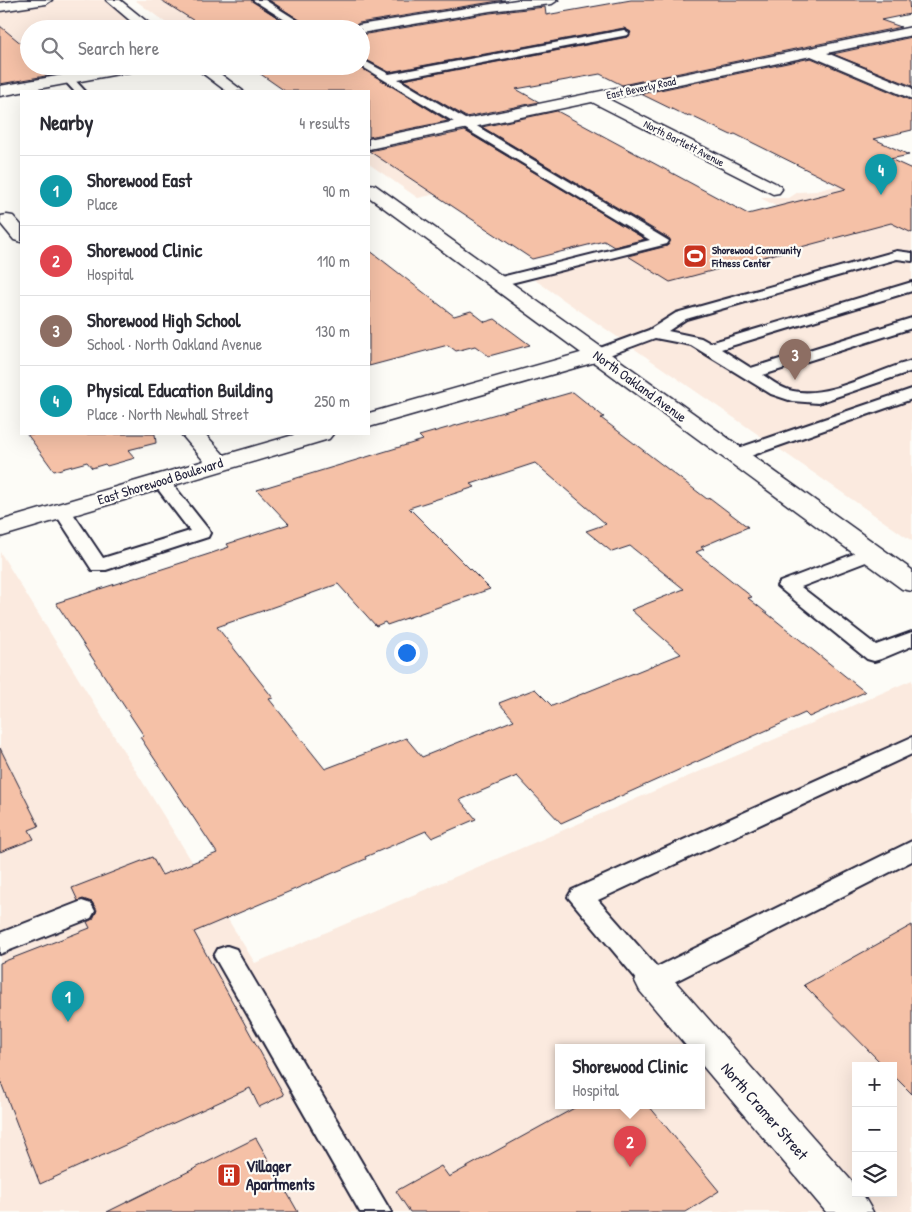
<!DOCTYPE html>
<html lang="en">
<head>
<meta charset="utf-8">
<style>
	body { margin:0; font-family:"Patrick Hand",sans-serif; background:#f7f7f7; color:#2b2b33 }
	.controls { position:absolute; right:15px; bottom:15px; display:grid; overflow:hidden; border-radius:0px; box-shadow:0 5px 20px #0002 }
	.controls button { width:45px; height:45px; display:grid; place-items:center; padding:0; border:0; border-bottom:1px solid #e1e1e2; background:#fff; color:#2b2b33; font:25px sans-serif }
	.you { position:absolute; left:406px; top:652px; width:18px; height:18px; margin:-12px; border:4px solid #fff; border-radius:50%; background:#1a73e8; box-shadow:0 0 0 8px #1a73e833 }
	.badge { display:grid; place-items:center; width:32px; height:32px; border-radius:50%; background:#0f766e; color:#fff; font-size:16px; font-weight:700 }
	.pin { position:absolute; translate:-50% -41px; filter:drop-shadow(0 1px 2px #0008) }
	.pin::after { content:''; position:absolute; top:26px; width:18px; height:15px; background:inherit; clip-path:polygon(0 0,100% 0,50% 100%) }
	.popup { position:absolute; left:555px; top:1044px; width:150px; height:65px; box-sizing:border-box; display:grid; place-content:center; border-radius:0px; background:#fff; filter:drop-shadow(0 1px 4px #0005); font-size:16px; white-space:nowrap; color:#7c7c81 }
	.popup b { font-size:19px; color:#2b2b33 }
	.popup::after { content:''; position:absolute; left:50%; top:100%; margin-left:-10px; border:10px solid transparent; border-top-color:#fff }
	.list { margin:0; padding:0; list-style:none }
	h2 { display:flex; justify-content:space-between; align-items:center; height:65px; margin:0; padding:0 20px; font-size:21px }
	h2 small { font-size:16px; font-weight:400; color:#7c7c81 }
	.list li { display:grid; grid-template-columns:32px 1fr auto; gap:15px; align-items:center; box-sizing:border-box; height:70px; padding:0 20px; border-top:1px solid #e1e1e2 }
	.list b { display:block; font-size:19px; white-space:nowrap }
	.list p { margin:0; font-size:16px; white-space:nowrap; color:#7c7c81 }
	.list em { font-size:16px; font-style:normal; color:#7c7c81 }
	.icon { flex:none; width:28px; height:28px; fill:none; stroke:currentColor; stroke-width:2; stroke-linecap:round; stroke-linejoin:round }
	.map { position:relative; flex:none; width:912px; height:1212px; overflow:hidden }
	.search { position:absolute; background:#fff; box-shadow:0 5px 20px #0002; left:20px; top:20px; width:350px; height:55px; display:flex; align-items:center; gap:12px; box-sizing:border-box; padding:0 18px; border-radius:28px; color:#7c7c81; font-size:19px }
	.panel { position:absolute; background:#fff; box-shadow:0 5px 20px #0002; left:20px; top:90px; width:350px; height:345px; border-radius:0px }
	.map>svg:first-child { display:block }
</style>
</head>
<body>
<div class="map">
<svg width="912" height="1212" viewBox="0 0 912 1212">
	<rect width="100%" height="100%" fill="#fdfcf7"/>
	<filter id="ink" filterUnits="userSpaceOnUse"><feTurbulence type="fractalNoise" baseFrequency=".02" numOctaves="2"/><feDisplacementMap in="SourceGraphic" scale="10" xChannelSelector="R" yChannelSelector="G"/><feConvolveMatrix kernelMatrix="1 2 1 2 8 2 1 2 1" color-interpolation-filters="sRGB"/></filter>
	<g filter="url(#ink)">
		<g fill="#fbeadf" fill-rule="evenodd">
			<polygon points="0,0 111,0 149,29 29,29 29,50 0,26"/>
			<polygon points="135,0 253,0 269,10 170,26"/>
			<polygon points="47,66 140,66 63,80"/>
			<polygon points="417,143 482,184 418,198 369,164 369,153"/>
			<polygon points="912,166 912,541 522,271 777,207 761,198 789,198 798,192 816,191"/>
			<path d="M0,552L255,963L912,680V1212H0ZM559,1048H701V1106H559ZM856,1066H893V1193H856Z"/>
		</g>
		<g fill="#f5c1a7" stroke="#22223b" fill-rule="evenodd">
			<polygon points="161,0 251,0 295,29 194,29 189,25 199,24"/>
			<polygon points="269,0 505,0 359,23 350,29 313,29"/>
			<polygon points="631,0 909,0 910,14 881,20 901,27 622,85 600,74 516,89 539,102 466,117 403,80 628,37 631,32 624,28 389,72 361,57 361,35 490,13 545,7 546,15"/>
			<polygon points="0,26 29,50 29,66 48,66 57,74 0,84"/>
			<polygon points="912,37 912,86 833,54"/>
			<polygon points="811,58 912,101 912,130 874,139 909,155 890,159 912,169 912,233 891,223 670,282 628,256 667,246 670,239 482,127 557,111 748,214 846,189 735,134 731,135 689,115 686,116 641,94"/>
			<polygon points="249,66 359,66 448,121 369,137 369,91 285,91"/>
			<polygon points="465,131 645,239 614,247 604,241 532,259 369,151"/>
			<polygon points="369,250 454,316 471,311 485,322 495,319 530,345 489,356 475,346 456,351 448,345 369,366"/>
			<path d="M573,392L604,417L601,418L707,499L710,498L748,527L701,547L704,549L696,552L752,597L748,598L865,692L809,717L805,713L561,823L517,776L460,800L476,819L432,838L426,831L365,857L366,859L194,932L284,1095L259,1107L250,1088L40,1184L0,1080V963L90,928L87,922L93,919L97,910L92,902L83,899L78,901L72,888L152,857L162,875L217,853L140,737L144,736L56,603L209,554L229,547L227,544L289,524L257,490L423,440L419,436ZM535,463L606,524L586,531L612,552L630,546L684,589L631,610L681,654L552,706L535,689L499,703L514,720L422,757L406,738L325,769L269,699L273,698L217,627L338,584L376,626L385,622L387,625L490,589L409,508L475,487L471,484Z"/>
			<polygon points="27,434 155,434 156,443 128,450 135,458 107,466 105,464 92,468 87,462 54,471"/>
			<polygon points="0,748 39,826 29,830 34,839 0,852"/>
			<polygon points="912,925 912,1094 893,1075 893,1066 884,1066 804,985"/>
			<polygon points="578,1106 649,1106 719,1191 686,1212 410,1212 396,1191 441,1166 449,1177"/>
			<polygon points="256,1138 298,1212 107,1212"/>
		</g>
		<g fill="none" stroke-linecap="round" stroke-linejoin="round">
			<g stroke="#22223b" stroke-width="4">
				<g id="lane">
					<polygon points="253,0 265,0 311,29 299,29"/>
					<polygon points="624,30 629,33 628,35 398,79 669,241 667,244 503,285 493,285 491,282 493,279 650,240 361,66 361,59 389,74"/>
					<polygon points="68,76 72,77 85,91 74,91 63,79"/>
					<path d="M897,251L912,253V261L897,259L686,319L668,331L701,338L710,343L912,282V291L721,349L751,368L912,318V328L763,375C772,381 782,389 793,391C829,399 876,370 912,361V371L818,403L792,401L771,394L691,345L655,338L604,357H592L590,354L592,351L649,330L676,313Z"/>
					<polygon points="912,389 912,399 742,459 730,459 727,455 730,451"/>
					<polygon points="160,475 166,476 208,529 210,533 208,537 106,570 92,570 53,510 56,506 68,506 103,558 190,531 151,480 154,476"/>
					<polygon points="872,547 879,549 882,553 879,557 801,587 876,645 912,632 912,646 881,659 874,661 867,659 777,586 780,582"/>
					<polygon points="912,737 912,754 598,900 657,967 912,841 912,861 662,988 653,992 644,988 568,897 572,890"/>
					<polygon points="82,901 91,904 95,911 91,918 0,954 0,933"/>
					<polygon points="227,946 236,949 391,1212 360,1212 214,956 218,949"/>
				</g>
			</g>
			<g stroke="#22223b" stroke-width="3">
				<g id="street">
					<polygon points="20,0 52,0 46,4 0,11 0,3"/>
					<polygon points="517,0 558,0 552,4 490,11 361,33 361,29 352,29 359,25"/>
					<polygon points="912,27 912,35 827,53 912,88 912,99 811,56 608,99 779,185 782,189 779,193 773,194 592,102 369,149 369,139"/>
					<polygon points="114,66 147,66 140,70 0,96 0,86"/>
					<polygon points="7,215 13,216 21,225 21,242 14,240 0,223 1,216"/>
					<polygon points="598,348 606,349 609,354 606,359 369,427 369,413"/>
					<polygon points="181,434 205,434 224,455 297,434 333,434 329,439 0,537 0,521 204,461"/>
					<polygon points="653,966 666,971 856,1186 856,1193 862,1193 873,1212 826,1212 701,1064 701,1048 688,1048 640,991 635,981 640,971"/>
				</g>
			</g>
			<g stroke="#22223b" stroke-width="3">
				<g id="secondary">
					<polygon points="106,0 120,0 156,29 140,29"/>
					<polygon points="193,66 210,66 243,91 226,91"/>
					<polygon points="369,184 375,185 912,570 912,591 902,589 369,197"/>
				</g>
			</g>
			<use href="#lane" fill="#fdfcf7" fill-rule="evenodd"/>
			<use href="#street" fill="#fdfcf7" fill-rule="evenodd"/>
			<use href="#secondary" fill="#fdfcf7" fill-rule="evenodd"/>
		</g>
	</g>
	<defs>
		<g id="stadium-square" transform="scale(1.25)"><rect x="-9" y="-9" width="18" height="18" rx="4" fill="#c8321e" stroke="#fdfcf7"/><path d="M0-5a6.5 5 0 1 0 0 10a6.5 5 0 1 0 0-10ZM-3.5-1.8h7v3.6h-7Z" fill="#fff"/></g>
		<g id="building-square" transform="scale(1.25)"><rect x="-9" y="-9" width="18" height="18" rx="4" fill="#c8321e" stroke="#fdfcf7"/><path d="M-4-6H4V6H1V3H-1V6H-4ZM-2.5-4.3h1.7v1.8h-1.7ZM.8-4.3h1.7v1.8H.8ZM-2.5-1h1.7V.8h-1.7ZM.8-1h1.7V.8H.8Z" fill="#fff"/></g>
	</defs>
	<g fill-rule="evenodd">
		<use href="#stadium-square" x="695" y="256"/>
		<use href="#building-square" x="229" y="1175"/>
	</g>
	<g text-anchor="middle" stroke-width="4.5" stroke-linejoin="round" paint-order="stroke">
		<g font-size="11" fill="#22223b" stroke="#fdfcf7">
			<text transform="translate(641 88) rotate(-12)" y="4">East Beverly Road</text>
			<text transform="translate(684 143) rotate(27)" y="4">North Bartlett Avenue</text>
		</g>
		<g font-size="11" font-weight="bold" fill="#22223b" stroke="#fdfcf7" text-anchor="start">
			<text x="712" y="254">Shorewood Community<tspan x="712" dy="13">Fitness Center</tspan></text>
		</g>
		<g font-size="14" fill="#22223b" stroke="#fdfcf7">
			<text transform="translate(640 386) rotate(36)" y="5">North Oakland Avenue</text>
			<text transform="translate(160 481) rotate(-17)" y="5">East Shorewood Boulevard</text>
		</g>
		<g font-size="16" fill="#22223b" stroke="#fdfcf7">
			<text transform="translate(765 1111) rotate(49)" y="6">North Cramer Street</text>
		</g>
		<g font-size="16" font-weight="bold" fill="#22223b" stroke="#fdfcf7" text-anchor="start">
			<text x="246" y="1172">Villager<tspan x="246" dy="18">Apartments</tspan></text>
		</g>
	</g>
</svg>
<div class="controls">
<button>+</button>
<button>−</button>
<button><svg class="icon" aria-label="layers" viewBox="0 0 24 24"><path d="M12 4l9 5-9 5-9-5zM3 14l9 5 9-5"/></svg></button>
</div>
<div class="you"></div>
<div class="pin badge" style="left:68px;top:1022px;background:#0f9aa8">1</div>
<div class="pin badge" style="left:630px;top:1167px;background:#e0444e">2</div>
<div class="popup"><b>Shorewood Clinic</b>Hospital</div>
<div class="pin badge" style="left:795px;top:380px;background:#8d6e63">3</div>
<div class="pin badge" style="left:881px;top:195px;background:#0f9aa8">4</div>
<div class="search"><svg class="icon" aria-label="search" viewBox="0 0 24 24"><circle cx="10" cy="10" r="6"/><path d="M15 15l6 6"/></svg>Search here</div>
<section class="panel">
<h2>Nearby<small>4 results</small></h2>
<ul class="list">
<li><span class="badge" style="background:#0f9aa8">1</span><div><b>Shorewood East</b><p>Place</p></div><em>90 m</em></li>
<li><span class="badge" style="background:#e0444e">2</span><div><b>Shorewood Clinic</b><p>Hospital</p></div><em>110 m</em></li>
<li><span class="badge" style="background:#8d6e63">3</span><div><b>Shorewood High School</b><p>School · North Oakland Avenue</p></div><em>130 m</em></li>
<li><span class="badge" style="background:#0f9aa8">4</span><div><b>Physical Education Building</b><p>Place · North Newhall Street</p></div><em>250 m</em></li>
</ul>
</section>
</div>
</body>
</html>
